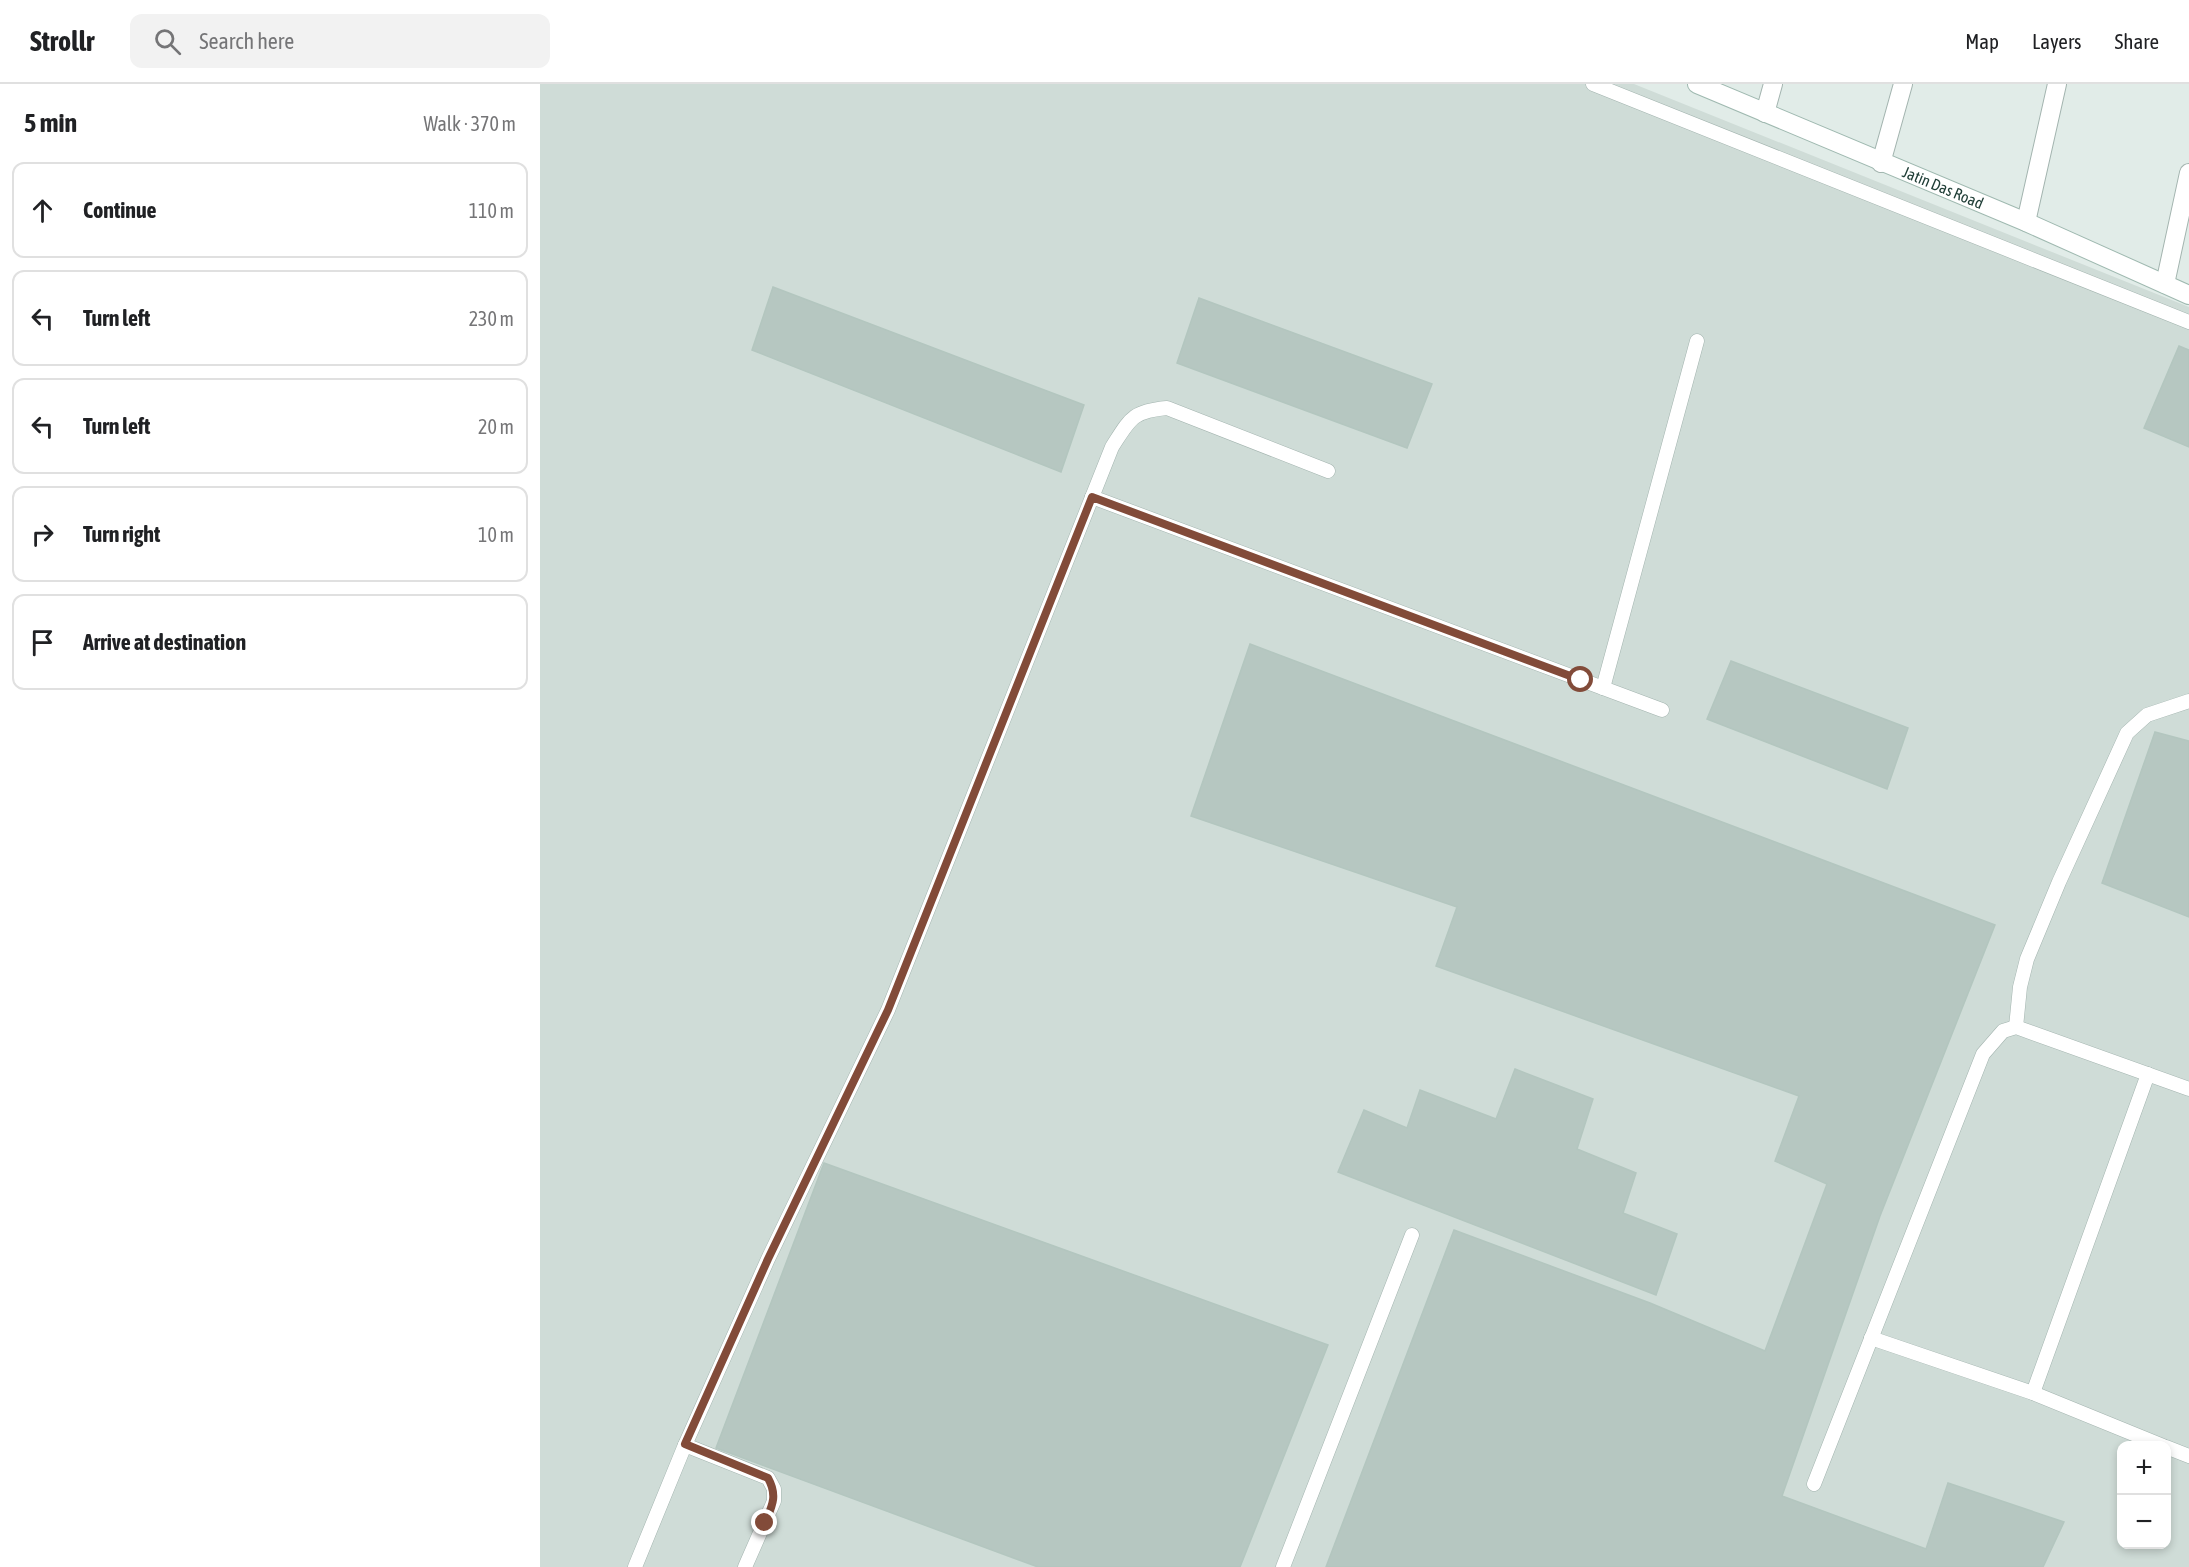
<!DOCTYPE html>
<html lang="en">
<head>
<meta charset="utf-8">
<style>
	body { margin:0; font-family:"Asap Condensed",sans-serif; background:#f2f2f2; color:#202124 }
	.controls { position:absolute; right:18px; bottom:18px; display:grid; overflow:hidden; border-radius:12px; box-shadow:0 3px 9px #0003 }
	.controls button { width:54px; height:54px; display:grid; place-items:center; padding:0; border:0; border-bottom:2px solid #e0e0e0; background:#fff; color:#202124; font:30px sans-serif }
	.stop { position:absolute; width:18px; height:18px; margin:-14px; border:4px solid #824b39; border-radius:50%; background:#fff }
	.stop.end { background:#824b39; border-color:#fff; box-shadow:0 2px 6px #0008 }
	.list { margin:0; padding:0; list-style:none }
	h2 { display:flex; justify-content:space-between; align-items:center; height:78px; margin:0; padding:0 24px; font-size:26px }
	h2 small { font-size:20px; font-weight:400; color:#757577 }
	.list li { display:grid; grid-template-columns:39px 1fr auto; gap:18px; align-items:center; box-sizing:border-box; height:96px; margin:0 12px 12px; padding:0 12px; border:2px solid #e0e0e0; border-radius:12px }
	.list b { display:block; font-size:22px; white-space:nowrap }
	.list em { font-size:20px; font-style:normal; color:#757577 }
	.icon { flex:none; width:33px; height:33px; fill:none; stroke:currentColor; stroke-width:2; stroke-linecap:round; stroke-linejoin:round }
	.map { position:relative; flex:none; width:1649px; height:1483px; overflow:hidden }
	header { display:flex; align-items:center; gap:36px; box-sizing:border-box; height:84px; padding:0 30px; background:#fff; border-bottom:2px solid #e0e0e0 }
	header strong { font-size:28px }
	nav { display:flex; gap:33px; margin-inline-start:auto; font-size:21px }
	.search { width:420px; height:54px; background:#f2f2f2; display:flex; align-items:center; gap:15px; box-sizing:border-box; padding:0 21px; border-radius:12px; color:#757577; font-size:22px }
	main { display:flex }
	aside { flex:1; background:#fff }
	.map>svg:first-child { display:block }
</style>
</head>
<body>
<header>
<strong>Strollr</strong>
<div class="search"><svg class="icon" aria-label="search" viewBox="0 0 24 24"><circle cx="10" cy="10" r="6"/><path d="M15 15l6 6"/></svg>Search here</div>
<nav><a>Map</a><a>Layers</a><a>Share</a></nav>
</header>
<main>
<aside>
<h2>5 min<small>Walk · 370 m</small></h2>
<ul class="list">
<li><svg class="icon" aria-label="ahead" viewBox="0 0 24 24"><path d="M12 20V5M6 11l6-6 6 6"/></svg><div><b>Continue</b></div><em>110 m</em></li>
<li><svg class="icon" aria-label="left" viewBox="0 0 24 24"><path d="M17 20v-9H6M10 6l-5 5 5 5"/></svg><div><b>Turn left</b></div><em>230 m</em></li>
<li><svg class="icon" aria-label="left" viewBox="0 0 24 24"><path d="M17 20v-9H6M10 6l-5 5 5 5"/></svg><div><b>Turn left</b></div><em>20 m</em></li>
<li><svg class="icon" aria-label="right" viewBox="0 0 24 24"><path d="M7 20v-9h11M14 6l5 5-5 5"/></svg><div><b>Turn right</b></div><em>10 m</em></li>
<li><svg class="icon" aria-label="arrive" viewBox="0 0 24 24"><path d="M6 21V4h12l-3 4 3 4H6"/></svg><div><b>Arrive at destination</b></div></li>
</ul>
</aside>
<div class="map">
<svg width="1649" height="1483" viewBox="0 0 1649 1483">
	<rect width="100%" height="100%" fill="#e1ece8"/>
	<path fill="#cfdcd7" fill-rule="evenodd" d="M0,0H1094L1649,223V1483H0ZM1582,1362H1626V1460H1582Z"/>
	<g fill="#b6c7c1" stroke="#b3c6bf" stroke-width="1.5">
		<polygon points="233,203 544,321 521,388 212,266"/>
		<polygon points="659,214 892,300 867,364 637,279"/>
		<polygon points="1639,262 1649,266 1649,363 1604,344"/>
		<polygon points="710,560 1455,841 1340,1132 1242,1412 1386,1465 1408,1399 1524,1438 1503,1483 786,1483 914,1146 1110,1219 1225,1267 1287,1100 1235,1077 1259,1012 896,882 917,823 651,732"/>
		<polygon points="1191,577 1368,644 1347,705 1167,635"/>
		<polygon points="1615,648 1649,657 1649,833 1562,799"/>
		<polygon points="975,985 1053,1015 1037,1065 1096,1089 1083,1129 1137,1150 1116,1211 798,1088 824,1026 867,1044 880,1006 956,1035"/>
		<polygon points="284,1079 788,1261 700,1483 498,1483 176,1364"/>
	</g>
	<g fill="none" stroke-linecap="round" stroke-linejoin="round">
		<g stroke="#a3b4af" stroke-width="15">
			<g id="lane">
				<polyline points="1053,0 1649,238"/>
				<polyline points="552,413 1122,626"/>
				<polyline points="1063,604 1157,257"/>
				<polyline points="1476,943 1480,903 1487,875 1519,798 1587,649 1607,631 1649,617"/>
				<polyline points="1331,1254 1493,1309 1623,1362"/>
				<polyline points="1493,1309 1608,990"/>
				<path d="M145,1361L228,1175L348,926L572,363C590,335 592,327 627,324L788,387"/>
				<polyline points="1626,1363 1649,1372"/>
				<polyline points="1274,1400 1443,970 1463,947 1476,943 1649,1005"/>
				<polyline points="95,1483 145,1361 228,1394 234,1405 234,1417 205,1483"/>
				<polyline points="743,1483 872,1151"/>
			</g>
		</g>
		<g stroke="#a3b4af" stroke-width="20">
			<g id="street">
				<polyline points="1225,29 1233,0"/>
				<polyline points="1341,79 1363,0"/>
				<polyline points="1486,138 1517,0"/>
				<polyline points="1625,200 1649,89"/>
			</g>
		</g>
		<g stroke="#9fb9b0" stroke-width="20">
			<g id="secondary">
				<path id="s1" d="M1157,0L1486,138L1649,211"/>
			</g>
		</g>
		<use href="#lane" stroke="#fff" stroke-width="14"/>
		<use href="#street" stroke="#fff" stroke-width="18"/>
		<use href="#secondary" stroke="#fff" stroke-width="18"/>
	</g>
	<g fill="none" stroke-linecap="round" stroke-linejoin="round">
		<path stroke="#824b39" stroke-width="8" d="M225,1439C232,1422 238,1412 228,1394L145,1360L228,1175L348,926L552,413L1041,596"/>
	</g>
	<g text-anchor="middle" stroke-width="4.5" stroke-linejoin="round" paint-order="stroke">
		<g font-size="16" fill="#203e37" stroke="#f2f9f5">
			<text dy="6" stroke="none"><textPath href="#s1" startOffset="267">Jatin Das Road</textPath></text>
		</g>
	</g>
</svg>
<div class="controls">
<button>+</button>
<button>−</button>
</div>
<div class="stop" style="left:1041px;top:596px"></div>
<div class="stop end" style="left:225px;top:1439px"></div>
</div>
</main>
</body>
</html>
